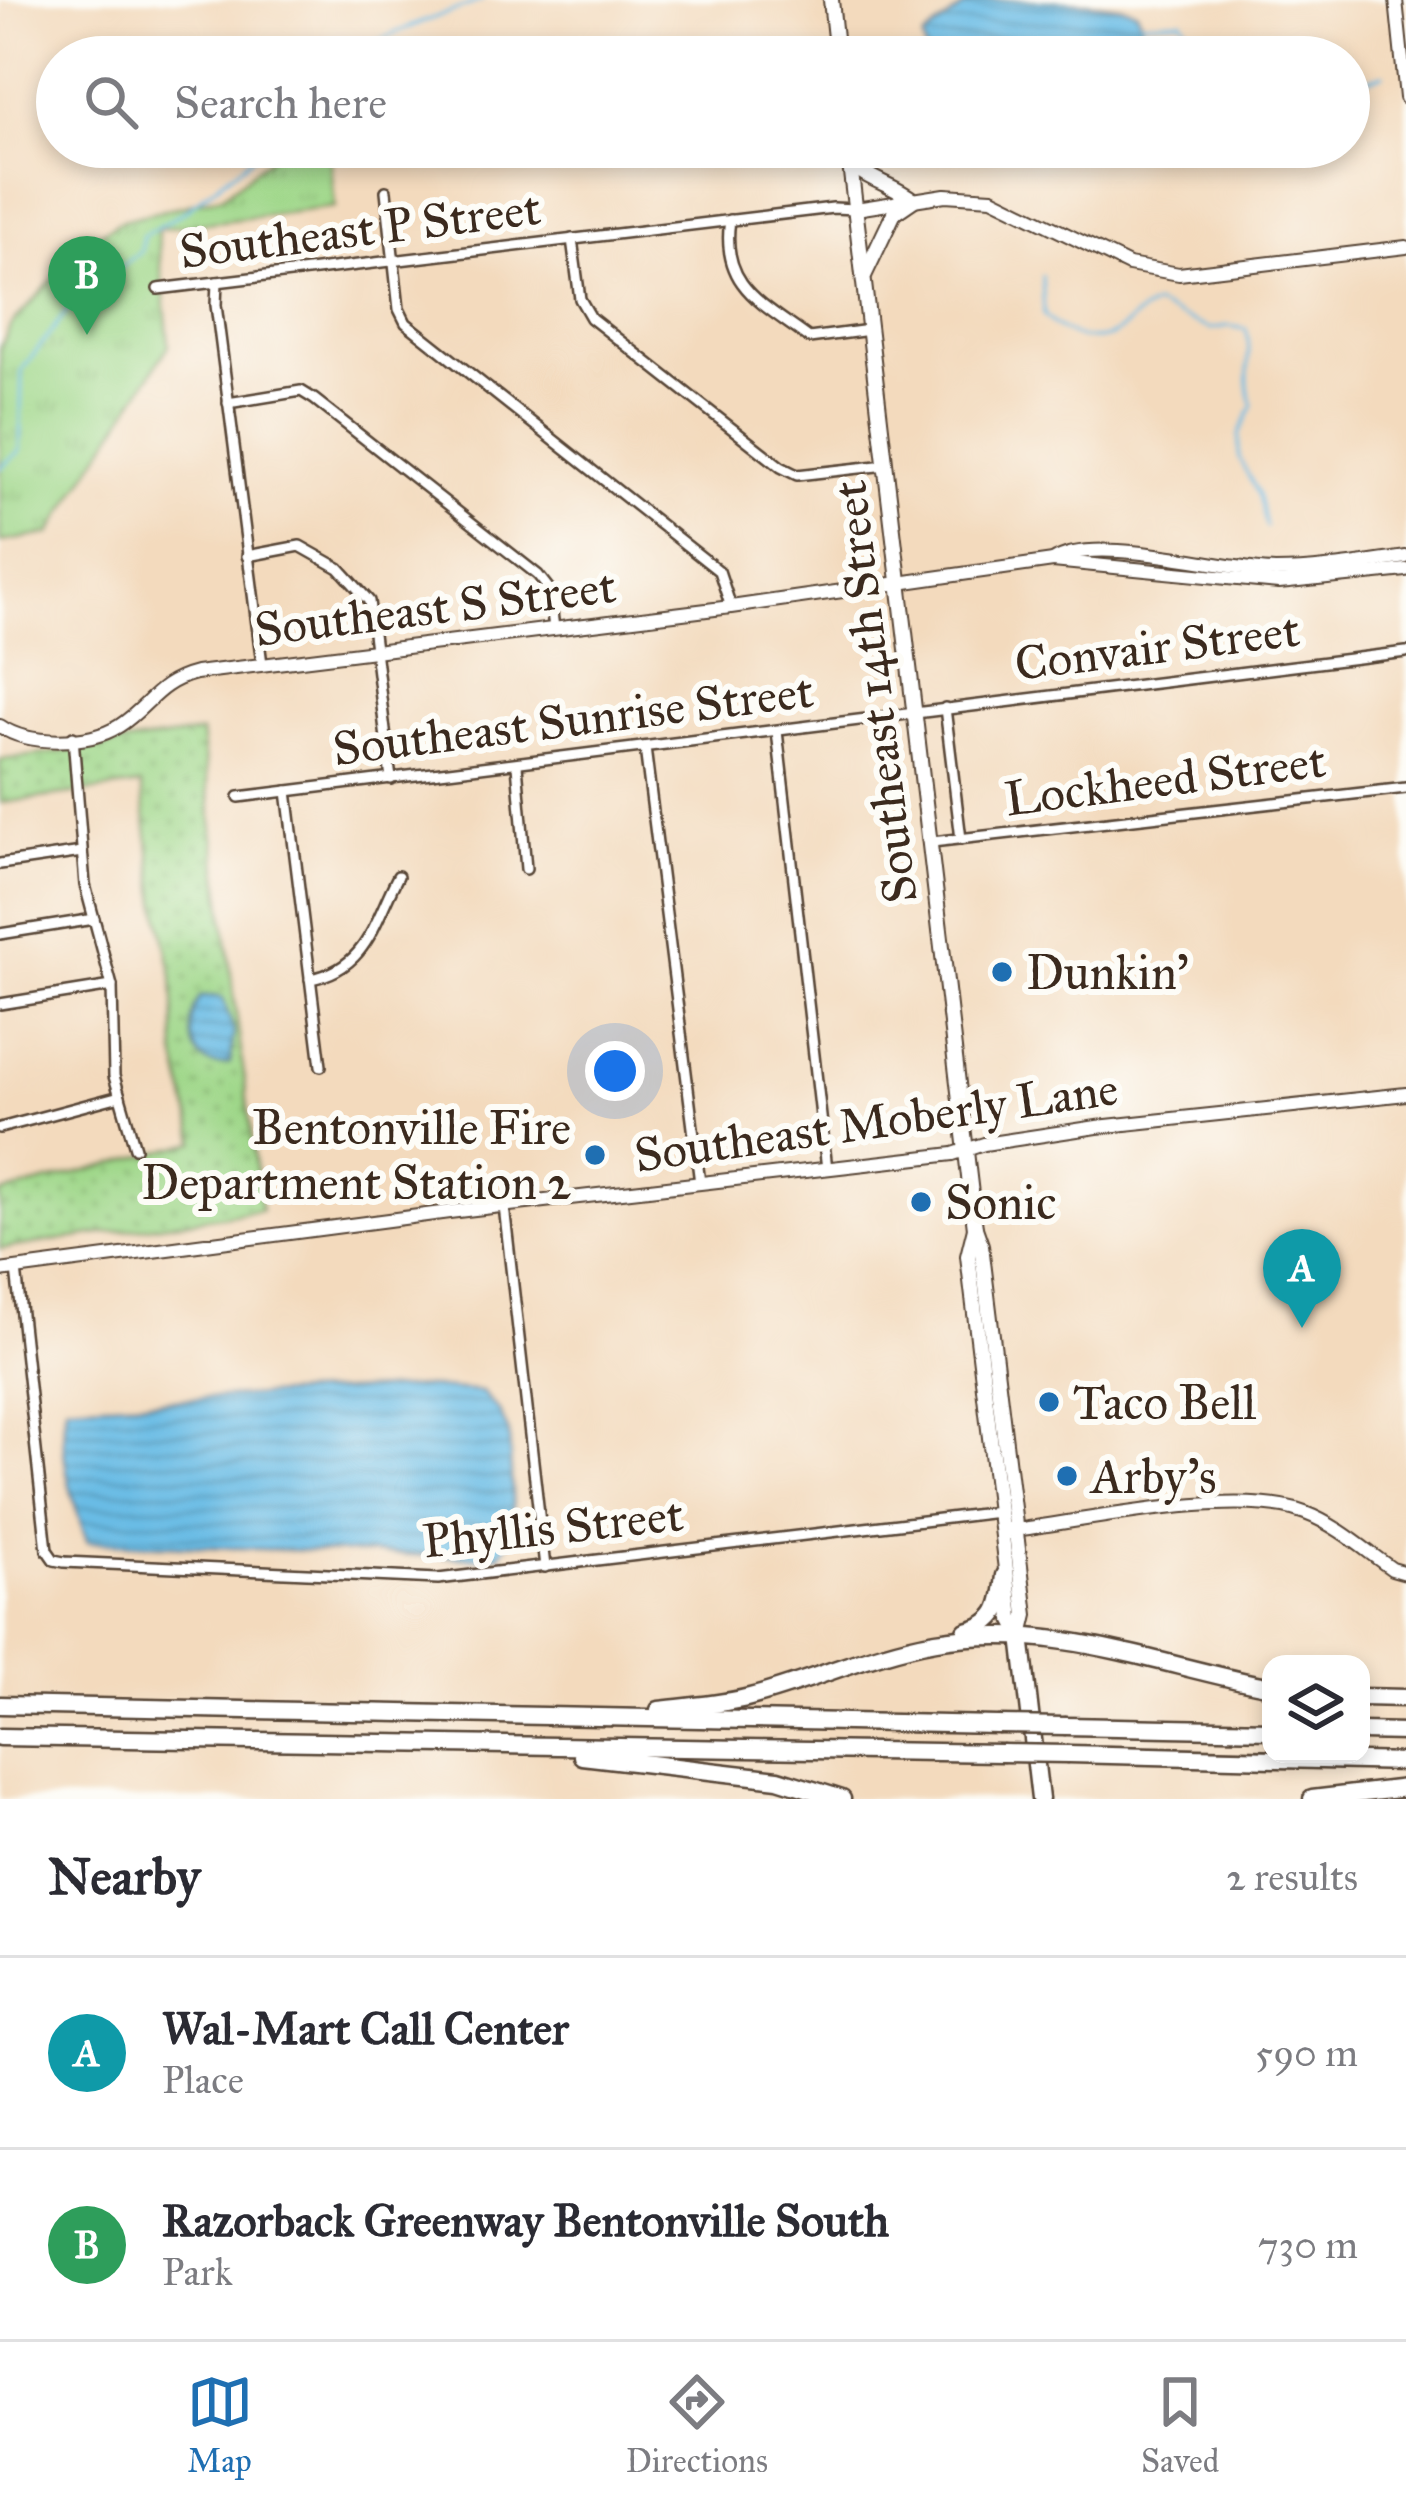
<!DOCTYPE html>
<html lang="en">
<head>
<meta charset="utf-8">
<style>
	body { margin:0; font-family:"IM FELL Great Primer",serif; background:#f7f7f7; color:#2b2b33 }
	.controls { position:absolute; right:36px; bottom:36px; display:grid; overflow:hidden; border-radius:24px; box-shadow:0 6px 18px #0003 }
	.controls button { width:108px; height:108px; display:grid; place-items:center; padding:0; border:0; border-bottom:3px solid #e1e1e2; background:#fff; color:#2b2b33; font:60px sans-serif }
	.you { position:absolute; left:615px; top:1071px; width:42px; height:42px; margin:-30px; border:9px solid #fff; border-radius:50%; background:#1a73e8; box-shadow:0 0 0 18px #1a73e833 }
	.badge { display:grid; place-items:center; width:78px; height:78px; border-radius:50%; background:#1f6fb2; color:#fff; font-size:39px; font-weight:700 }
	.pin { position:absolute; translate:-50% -99px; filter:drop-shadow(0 3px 6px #0008) }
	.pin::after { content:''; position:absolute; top:63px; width:42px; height:36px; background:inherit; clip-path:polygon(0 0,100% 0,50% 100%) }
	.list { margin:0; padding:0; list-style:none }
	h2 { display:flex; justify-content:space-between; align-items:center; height:156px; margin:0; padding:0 48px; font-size:51px }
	h2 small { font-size:39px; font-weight:400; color:#7c7c81 }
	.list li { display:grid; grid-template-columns:78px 1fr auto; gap:36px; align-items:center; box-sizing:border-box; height:192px; padding:0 48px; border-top:3px solid #e1e1e2 }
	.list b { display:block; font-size:45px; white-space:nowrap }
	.list p { margin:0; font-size:39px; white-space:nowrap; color:#7c7c81 }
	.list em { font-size:39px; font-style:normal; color:#7c7c81 }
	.icon { flex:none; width:66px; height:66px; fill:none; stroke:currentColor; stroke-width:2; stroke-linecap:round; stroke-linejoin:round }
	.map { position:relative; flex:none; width:1406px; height:1799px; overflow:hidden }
	.search { position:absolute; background:#fff; box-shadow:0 6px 18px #0003; left:36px; right:36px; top:36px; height:132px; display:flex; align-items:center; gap:30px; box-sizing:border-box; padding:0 42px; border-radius:66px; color:#7c7c81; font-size:45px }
	.sheet { height:540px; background:#fff }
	nav { display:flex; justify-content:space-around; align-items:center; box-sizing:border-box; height:168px; border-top:3px solid #e1e1e2; background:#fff; font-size:33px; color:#7c7c81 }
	nav a { display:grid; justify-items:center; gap:6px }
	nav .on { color:#1f6fb2 }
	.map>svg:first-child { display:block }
</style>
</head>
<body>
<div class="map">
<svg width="1406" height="1799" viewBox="0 0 1406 1799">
	<defs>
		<pattern id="grass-dots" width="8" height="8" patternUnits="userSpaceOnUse" patternTransform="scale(3)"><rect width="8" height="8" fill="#9fd789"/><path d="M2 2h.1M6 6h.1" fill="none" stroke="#8ab976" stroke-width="1.8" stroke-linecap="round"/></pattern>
		<pattern id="park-tufts" width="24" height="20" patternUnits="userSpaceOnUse" patternTransform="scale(3)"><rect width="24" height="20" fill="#9fd789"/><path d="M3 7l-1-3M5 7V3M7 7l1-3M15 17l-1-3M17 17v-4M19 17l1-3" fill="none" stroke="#8ab976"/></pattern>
		<pattern id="water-rules" width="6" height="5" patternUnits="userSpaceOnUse" patternTransform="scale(3)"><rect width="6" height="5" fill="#69bce5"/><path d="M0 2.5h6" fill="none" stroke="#5899b9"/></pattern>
	</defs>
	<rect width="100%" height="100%" fill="#fdfcf7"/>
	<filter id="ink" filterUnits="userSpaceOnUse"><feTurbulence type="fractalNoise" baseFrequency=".00833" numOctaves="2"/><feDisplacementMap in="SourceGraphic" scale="24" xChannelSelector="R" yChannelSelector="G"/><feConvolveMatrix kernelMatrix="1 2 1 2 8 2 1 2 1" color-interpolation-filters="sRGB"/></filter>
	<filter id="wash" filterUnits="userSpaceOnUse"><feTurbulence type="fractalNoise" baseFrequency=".004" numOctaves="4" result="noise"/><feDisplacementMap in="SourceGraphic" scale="48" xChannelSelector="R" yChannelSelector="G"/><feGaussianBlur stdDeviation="2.7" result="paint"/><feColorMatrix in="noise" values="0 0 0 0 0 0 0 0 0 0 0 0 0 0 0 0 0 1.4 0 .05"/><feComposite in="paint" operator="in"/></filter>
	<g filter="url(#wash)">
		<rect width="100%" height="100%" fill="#f3dabd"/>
		<polygon fill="url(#grass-dots)" stroke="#6d8054" stroke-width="3" points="201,733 261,1210 0,1249 0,1194 196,1142 176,1054 173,976 157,902 141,785 0,803 0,760"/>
		<polygon fill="url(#park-tufts)" stroke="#6d8054" stroke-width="3" points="283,147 329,147 335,207 157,229 169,345 50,534 0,542 0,348 11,325 90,239 123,220 223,196"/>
		<g fill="url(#water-rules)" stroke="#527382" stroke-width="3">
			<path d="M988,0C1015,1 1122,0 1137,12C1142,18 1141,32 1142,39L1128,53L1108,57H927L923,39L928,34L966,5Z"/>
			<path d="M212,996L223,998L234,1032L230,1063C189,1075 183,1023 200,997Z"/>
			<path d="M428,1387L482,1392L499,1411L509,1433L514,1534L500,1555L485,1558L87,1542C72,1498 57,1452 66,1405Z"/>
		</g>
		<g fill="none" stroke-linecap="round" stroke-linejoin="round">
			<g stroke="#69bce5" stroke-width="3">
				<polyline points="1140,22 1182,20 1200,50 1243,57"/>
				<path d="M353,57C391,29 438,18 482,0"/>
				<polyline points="1349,85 1384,74"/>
				<path d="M1042,276L1044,315C1064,337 1098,349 1123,328C1135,318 1140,311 1155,305L1210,329L1229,326L1246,329C1254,356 1241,379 1253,405L1239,434V458L1258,494L1266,527"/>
				<polyline points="0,468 20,451 22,370 70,307 141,251 143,236 185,211 265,147"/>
			</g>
		</g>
	</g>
	<g filter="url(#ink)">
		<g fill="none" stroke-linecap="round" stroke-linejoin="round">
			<g stroke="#574436" stroke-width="14">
				<g id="street">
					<polyline points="386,191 399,309 406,323 719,571 731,607"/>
					<path d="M730,220C720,286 762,303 809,338L870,330"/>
					<polyline points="572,239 580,299 591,318 781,467 797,475 886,465"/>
					<polyline points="217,282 216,305 262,664"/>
					<polyline points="158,289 833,208 856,209"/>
					<polyline points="228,403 301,391 314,399 538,575 549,589 554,628"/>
					<polyline points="247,556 300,546 339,568 369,601 391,779"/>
					<polyline points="945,708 961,839"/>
					<polyline points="777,731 827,1169"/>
					<polyline points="73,737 85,885 112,986 114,1076 135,1148"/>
					<polyline points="645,748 700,1183"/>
					<polyline points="517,765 526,869"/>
					<polyline points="287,791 321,1066"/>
					<polyline points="239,797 1406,652"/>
					<polyline points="932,842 1406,788"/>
					<polyline points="0,864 82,852"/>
					<polyline points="0,934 94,919"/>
					<path d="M310,979C367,969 374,922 398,876"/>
					<polyline points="0,1004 112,986"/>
					<polyline points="0,1128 120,1096"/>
					<polyline points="504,1206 545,1567"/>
					<polyline points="16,1269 47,1550 54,1560 64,1562 438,1579 998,1512"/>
				</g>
			</g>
			<g stroke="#574436" stroke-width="16">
				<g id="secondary">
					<polyline points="1396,0 1406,98"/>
					<polyline points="856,209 945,195 992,198 1129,265 1179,274 1406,247"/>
					<polyline points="1053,561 1279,583 1406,570"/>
					<path d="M0,726C28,746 89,745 119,726C150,706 156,683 196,673L731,607L1053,561C1094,533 1222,570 1275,571C1319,571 1363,563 1406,557"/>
					<polyline points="0,1271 449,1212 953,1154 984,1144 1097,1127 1406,1094"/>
					<path d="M1008,1531C1084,1521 1238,1487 1305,1513C1337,1525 1365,1550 1392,1569L1406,1573"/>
				</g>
			</g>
			<g stroke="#574436" stroke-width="18">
				<g id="primary">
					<polyline points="831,0 837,57"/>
					<polyline points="848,147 975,1228 981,1245 1026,1615 1021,1636"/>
					<path d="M850,163C870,181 892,184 913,200L894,213L864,276"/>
					<polyline points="975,1228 968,1256 1012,1619 1021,1636"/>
				</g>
			</g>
			<g stroke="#574436" stroke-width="21">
				<g id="highway">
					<path d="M966,1631C999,1623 1002,1606 1005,1575"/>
					<polyline points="1021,1636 1040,1799"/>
					<polyline points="1361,1697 1406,1698"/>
					<polyline points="0,1705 998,1725"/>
					<path d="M659,1710C689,1706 720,1705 750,1697C812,1681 872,1652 936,1641C1056,1621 1156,1665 1271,1687"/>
					<polyline points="1066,1726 1271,1730"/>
					<polyline points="1361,1731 1406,1732"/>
					<polyline points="0,1737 1002,1753"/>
					<polyline points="1069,1754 1406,1762"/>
					<polyline points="582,1756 778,1779 842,1799"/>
					<polyline points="1312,1799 1406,1788"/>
				</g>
			</g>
			<use href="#street" stroke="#fff" stroke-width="9"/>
			<use href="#secondary" stroke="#fff" stroke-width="12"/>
			<use href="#primary" stroke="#fff" stroke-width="14"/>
			<use href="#highway" stroke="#fff" stroke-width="16"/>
			<g stroke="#574436" stroke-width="21" stroke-linecap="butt">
				<g id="highway-bridge">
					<polyline points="998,1725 1066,1726"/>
					<polyline points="1002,1753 1069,1754"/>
				</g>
			</g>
			<use href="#highway-bridge" stroke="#fff" stroke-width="16"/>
		</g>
	</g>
	<g fill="#1f6fb2" stroke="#fdfcf7" stroke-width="4.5">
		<circle cx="1002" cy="972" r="12"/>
		<circle cx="595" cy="1155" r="12"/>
		<circle cx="921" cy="1202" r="12"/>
		<circle cx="1049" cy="1402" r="12"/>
		<circle cx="1067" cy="1476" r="12"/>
	</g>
	<g text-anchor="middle" stroke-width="12" stroke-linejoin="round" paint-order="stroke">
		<g font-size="48" fill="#3b2a1e" stroke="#fdfcf7">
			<text transform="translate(360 229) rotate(-7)" y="17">Southeast P Street</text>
			<text transform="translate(435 607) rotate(-7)" y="17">Southeast S Street</text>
			<text transform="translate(1157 646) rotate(-7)" y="17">Convair Street</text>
			<text transform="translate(874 692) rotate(-97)" y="17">Southeast 14th Street</text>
			<text transform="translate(573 719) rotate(-7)" y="17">Southeast Sunrise Street</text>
			<text transform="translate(1165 779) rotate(-7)" y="17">Lockheed Street</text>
			<text transform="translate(876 1121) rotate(-8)" y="17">Southeast Moberly Lane</text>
			<text transform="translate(553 1527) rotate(-6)" y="17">Phyllis Street</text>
		</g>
		<g font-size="48" fill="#3b2a1e" stroke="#fdfcf7" text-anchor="start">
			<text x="1026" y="989">Dunkin'</text>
			<text x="571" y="1144" text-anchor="end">Bentonville Fire<tspan x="571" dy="55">Department Station 2</tspan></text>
			<text x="945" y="1219">Sonic</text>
			<text x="1073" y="1419">Taco Bell</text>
			<text x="1091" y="1493">Arby's</text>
		</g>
	</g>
</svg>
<div class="controls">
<button><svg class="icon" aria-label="layers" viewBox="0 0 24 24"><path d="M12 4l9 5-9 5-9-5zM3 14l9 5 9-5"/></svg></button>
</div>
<div class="you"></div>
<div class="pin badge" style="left:1302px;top:1328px;background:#0f9aa8">A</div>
<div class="pin badge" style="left:87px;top:335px;background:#2e9e5b">B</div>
<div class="search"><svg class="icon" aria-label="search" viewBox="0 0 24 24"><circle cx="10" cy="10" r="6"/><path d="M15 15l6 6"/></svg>Search here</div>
</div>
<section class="sheet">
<h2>Nearby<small>2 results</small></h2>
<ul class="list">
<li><span class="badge" style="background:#0f9aa8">A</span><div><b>Wal-Mart Call Center</b><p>Place</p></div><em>590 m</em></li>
<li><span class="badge" style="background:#2e9e5b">B</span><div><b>Razorback Greenway Bentonville South</b><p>Park</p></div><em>730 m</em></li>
</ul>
</section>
<nav>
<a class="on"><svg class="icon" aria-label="map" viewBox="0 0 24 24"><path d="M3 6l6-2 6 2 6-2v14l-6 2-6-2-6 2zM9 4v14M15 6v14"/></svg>Map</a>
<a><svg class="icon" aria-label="directions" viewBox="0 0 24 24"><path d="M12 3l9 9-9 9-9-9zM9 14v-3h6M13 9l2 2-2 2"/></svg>Directions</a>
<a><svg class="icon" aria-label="saved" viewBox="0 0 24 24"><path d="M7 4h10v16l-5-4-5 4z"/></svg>Saved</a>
</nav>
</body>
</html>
